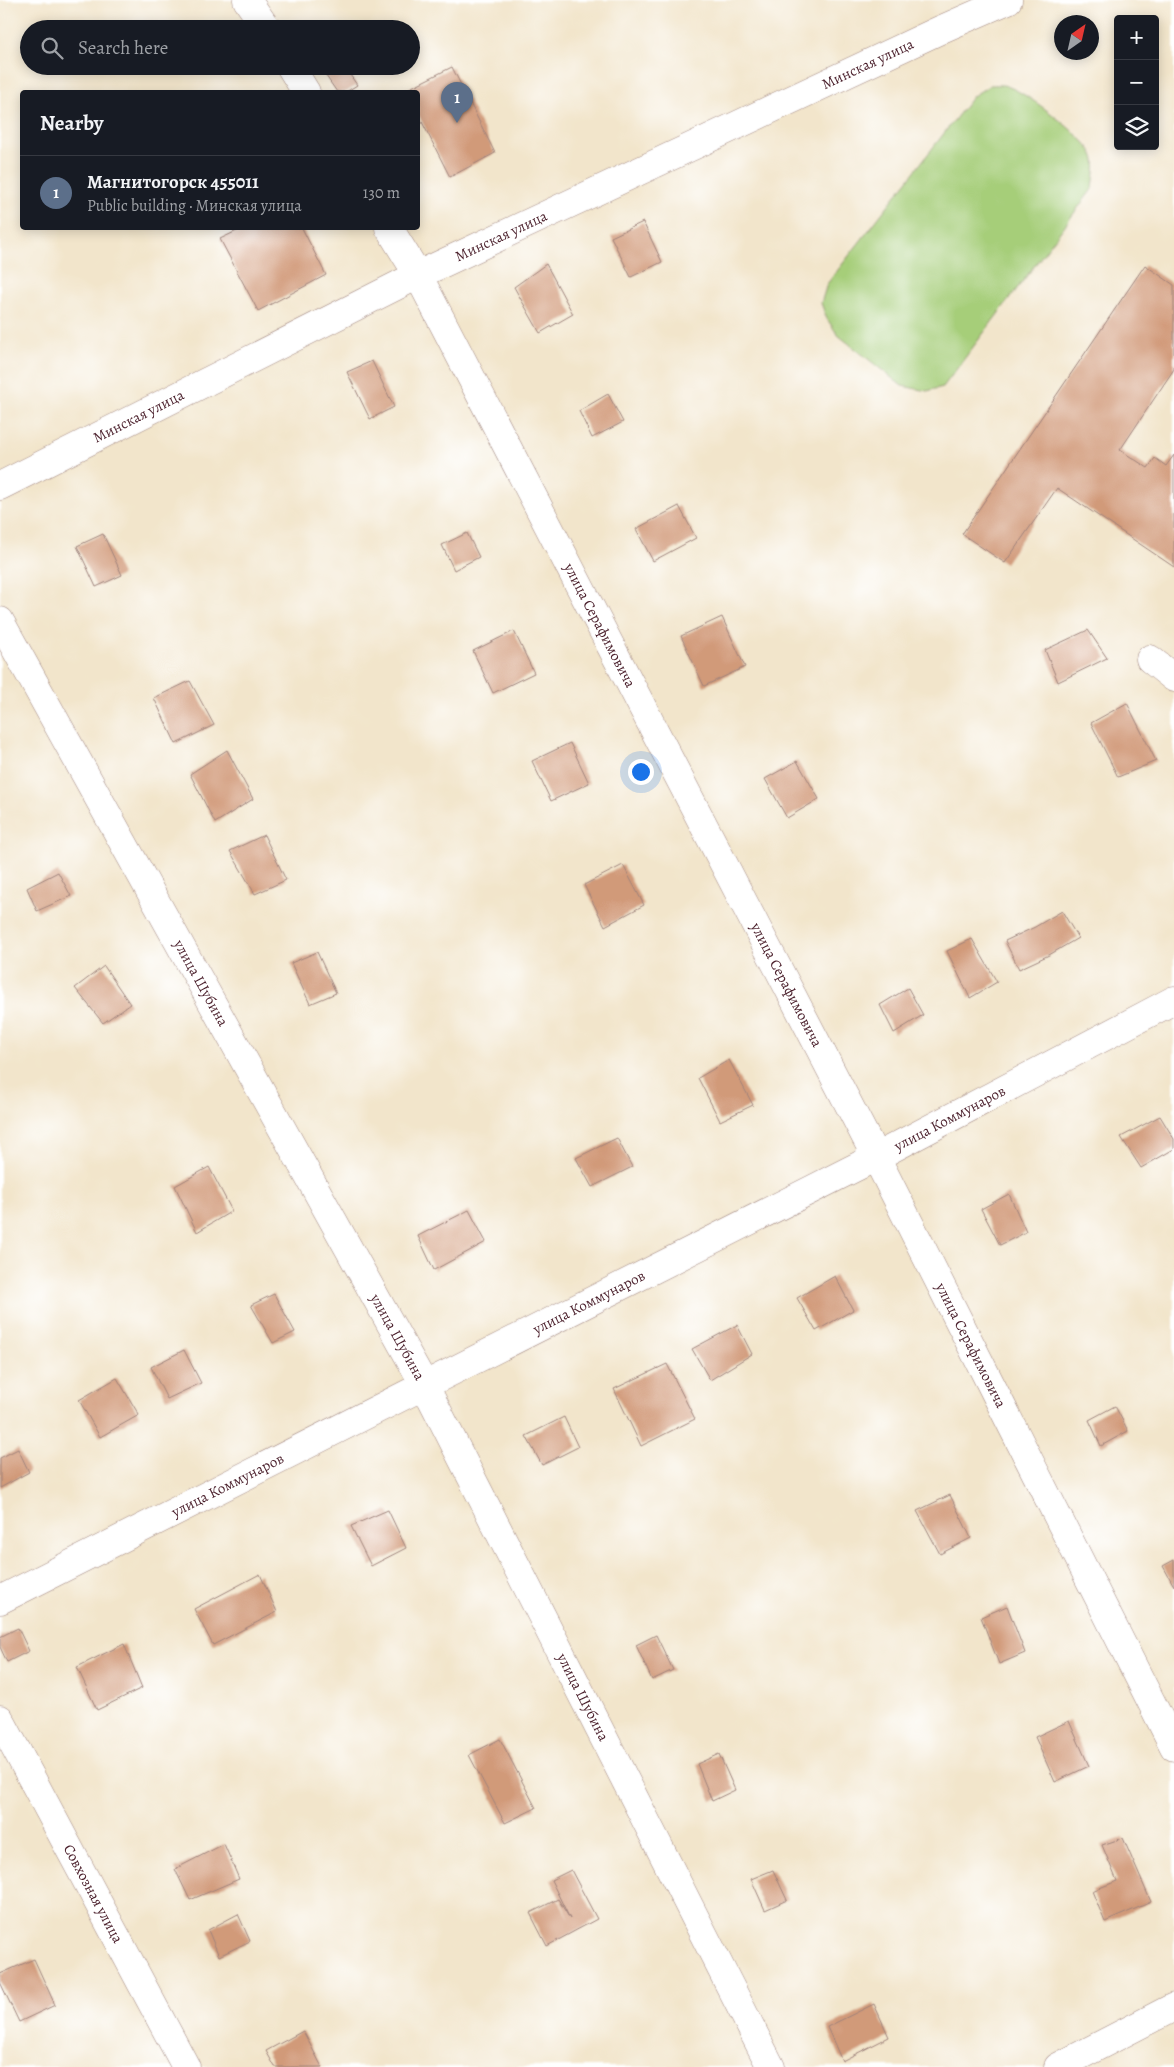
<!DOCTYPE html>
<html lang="en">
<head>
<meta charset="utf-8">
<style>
	body { margin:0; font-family:Alegreya,serif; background:#242831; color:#f1f3f6 }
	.controls { position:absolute; right:15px; top:15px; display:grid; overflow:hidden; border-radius:5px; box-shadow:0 2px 12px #0003 }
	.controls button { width:45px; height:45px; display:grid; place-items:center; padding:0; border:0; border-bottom:1px solid #363941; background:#171b24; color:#f1f3f6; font:25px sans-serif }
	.compass { position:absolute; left:1054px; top:15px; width:45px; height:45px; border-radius:50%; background:#171b24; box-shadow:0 2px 12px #0003; rotate:34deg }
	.you { position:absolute; left:640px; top:771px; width:18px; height:18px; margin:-12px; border:4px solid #fff; border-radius:50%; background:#1a73e8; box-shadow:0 0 0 8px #1a73e833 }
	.badge { display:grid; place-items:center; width:32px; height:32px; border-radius:50%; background:#8c9099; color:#fff; font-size:16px; font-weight:700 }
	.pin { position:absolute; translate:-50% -41px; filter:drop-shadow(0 1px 2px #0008) }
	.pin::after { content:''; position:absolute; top:26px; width:18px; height:15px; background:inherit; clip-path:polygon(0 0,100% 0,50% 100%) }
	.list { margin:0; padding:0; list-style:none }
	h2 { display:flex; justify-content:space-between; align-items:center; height:65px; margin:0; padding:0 20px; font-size:21px }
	h2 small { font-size:16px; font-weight:400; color:#9ea1a6 }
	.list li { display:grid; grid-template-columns:32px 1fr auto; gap:15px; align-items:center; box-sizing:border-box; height:75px; padding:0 20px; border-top:1px solid #363941 }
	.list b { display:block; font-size:19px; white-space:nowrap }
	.list p { margin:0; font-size:16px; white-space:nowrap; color:#9ea1a6 }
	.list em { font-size:16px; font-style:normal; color:#9ea1a6 }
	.icon { flex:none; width:28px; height:28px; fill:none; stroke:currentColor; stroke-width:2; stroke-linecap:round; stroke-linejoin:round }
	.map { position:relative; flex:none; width:1174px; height:2067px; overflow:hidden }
	.search { position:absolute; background:#171b24; box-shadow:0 2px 12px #0003; left:20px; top:20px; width:400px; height:55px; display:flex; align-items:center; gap:12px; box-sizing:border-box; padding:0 18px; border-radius:28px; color:#9ea1a6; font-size:19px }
	.panel { position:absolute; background:#171b24; box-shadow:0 2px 12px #0003; left:20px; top:90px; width:400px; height:140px; border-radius:5px }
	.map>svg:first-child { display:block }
</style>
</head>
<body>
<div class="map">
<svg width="1174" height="2067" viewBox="0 0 1174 2067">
	<rect width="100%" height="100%" fill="#fff"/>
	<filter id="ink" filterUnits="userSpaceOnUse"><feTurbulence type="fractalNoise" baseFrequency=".02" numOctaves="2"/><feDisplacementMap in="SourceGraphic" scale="10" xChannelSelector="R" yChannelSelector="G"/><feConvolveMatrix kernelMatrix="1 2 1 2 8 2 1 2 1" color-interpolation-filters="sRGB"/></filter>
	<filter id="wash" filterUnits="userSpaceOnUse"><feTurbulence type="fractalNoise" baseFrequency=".0096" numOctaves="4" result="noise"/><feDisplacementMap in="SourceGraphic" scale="20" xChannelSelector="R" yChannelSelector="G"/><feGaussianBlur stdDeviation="1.12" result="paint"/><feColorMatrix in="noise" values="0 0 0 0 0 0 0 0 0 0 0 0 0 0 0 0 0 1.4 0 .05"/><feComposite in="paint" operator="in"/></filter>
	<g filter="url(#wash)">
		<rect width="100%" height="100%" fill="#f2e5cb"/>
		<path fill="#a6ce79" stroke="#787652" d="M990,85C996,85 1004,84 1009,87C1027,93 1085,137 1093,154C1098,164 1094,177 1093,188L943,387L927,391L902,386L838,335L827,319L821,303L827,284L973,96Z"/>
		<g id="blocks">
			<g fill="#d19a79">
				<polygon points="340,66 344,66 357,85 346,92 337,92 326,76"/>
				<polygon points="452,67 495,153 450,177 418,114 418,92 407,92 406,90"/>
				<polygon points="643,222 662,262 631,277 611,237"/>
				<polygon points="243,228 302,228 326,275 258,311 220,239"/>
				<polygon points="546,264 573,314 540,333 514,287"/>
				<polygon points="1145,265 1174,285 1174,369 1120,450 1148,468 1155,458 1166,466 1174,455 1174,567 1057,488 1005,563 962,534"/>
				<polygon points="372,361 394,407 370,419 347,372"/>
				<polygon points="608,394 623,422 592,438 579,411"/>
				<polygon points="679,506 696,538 653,561 636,529"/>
				<polygon points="467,533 479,557 454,570 442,545"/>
				<polygon points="103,534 122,575 96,587 77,546"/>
				<polygon points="722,617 745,667 704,686 681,636"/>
				<polygon points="1088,630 1107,658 1058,682 1045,650"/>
				<polygon points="514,631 534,673 493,693 473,651"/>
				<polygon points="190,681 214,725 176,744 154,698"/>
				<polygon points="1127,703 1156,761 1118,777 1091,723"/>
				<polygon points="570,743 589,783 551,801 532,761"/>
				<polygon points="227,750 253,799 215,823 190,774"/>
				<polygon points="797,761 819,799 787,818 765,779"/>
				<polygon points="264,835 286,880 255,894 230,851"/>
				<polygon points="623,865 644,905 605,926 584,885"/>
				<polygon points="58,872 71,896 37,911 27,888"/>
				<polygon points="1062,911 1078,938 1049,955 1019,969 1005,941 1035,927"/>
				<polygon points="972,939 997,982 970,998 947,951"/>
				<polygon points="317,952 336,993 310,1004 291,963"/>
				<polygon points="104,966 130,1004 103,1023 75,988"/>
				<polygon points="908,988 923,1015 894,1033 880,1005"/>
				<polygon points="729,1060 753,1105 720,1121 698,1078"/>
				<polygon points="1160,1116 1174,1139 1174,1149 1141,1168 1121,1137"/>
				<polygon points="617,1138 632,1167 592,1187 576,1158"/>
				<polygon points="209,1167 232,1211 197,1232 175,1186"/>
				<polygon points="1009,1194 1026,1232 1000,1245 981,1209"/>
				<polygon points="469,1210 486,1242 434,1270 418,1236"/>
				<polygon points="835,1276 853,1310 816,1331 797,1298"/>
				<polygon points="274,1294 295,1332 273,1343 251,1305"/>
				<polygon points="737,1325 752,1354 710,1380 692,1349"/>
				<polygon points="184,1350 201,1383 167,1399 151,1367"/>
				<polygon points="667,1364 695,1419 641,1446 614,1389"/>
				<polygon points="117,1378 139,1415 100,1437 79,1400"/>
				<polygon points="1115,1406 1128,1431 1101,1446 1089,1420"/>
				<polygon points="564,1417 578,1447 542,1465 526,1436"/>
				<polygon points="18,1449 29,1472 0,1488 0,1458"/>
				<polygon points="950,1495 971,1538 940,1554 917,1511"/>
				<polygon points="388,1510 406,1548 371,1566 351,1526"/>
				<polygon points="1174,1560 1174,1586 1163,1566"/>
				<polygon points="260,1574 277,1612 213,1645 194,1609"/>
				<polygon points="1007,1606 1025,1653 999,1664 981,1617"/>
				<polygon points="18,1628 29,1651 7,1662 0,1647 0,1637"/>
				<polygon points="656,1635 673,1670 652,1680 636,1645"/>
				<polygon points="124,1644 142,1688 97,1710 77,1667"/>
				<polygon points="1069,1721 1089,1766 1055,1782 1035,1737"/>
				<polygon points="500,1739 536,1808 505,1823 469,1755"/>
				<polygon points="719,1754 735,1790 712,1801 697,1764"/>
				<polygon points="1123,1838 1151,1902 1105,1922 1092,1891 1117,1881 1102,1845"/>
				<polygon points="224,1844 239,1879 190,1900 175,1869"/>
				<polygon points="571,1870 597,1919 547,1946 530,1913 558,1899 570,1919 551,1880"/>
				<polygon points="773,1870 787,1900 765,1910 751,1879"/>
				<polygon points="238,1914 250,1941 219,1956 208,1930"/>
				<polygon points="34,1959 55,2005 19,2022 0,1982 0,1974"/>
				<polygon points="874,2004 889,2037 842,2061 827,2027"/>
				<polygon points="303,2031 322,2067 275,2067 266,2051"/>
			</g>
		</g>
	</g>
	<g filter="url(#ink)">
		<use href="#blocks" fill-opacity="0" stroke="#9e827b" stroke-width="1"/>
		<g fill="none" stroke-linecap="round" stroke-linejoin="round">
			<g stroke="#9e827b" stroke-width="29">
				<g id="minor">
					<path id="s1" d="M0,486L418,275L942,29L1008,0"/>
					<path id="s2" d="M0,621L425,1386L771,2067"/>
					<polyline points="1150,659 1174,678"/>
					<path id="s3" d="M0,1600L876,1157L1174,1000"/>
					<path id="s4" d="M0,1719L186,2067"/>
				</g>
			</g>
			<g stroke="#9e827b" stroke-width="29">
				<g id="tertiary">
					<polyline points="247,0 267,29"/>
					<polyline points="290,66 306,92"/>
					<path id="s5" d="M389,228L418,275L876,1157L1174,1747"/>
					<polyline points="1058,2067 1174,2007"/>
				</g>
			</g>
			<use href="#minor" stroke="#fff" stroke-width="28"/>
			<use href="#tertiary" stroke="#fff" stroke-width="28"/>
		</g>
	</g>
	<g text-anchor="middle" stroke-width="4" stroke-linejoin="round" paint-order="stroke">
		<g font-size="15" fill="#4a1f2b" stroke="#fff">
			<text dy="5" stroke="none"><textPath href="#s1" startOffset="965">Минская улица</textPath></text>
			<text dy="5" stroke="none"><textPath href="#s1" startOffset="560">Минская улица</textPath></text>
			<text dy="5" stroke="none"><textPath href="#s1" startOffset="155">Минская улица</textPath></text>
			<text dy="5" stroke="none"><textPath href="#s5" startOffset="450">улица Серафимовича</textPath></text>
			<text dy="5" stroke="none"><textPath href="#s2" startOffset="414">улица Шубина</textPath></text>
			<text dy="5" stroke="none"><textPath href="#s5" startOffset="855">улица Серафимовича</textPath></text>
			<text dy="5" stroke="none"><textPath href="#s3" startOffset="1065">улица Коммунаров</textPath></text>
			<text dy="5" stroke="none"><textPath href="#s3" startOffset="660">улица Коммунаров</textPath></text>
			<text dy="5" stroke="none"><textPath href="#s2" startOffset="819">улица Шубина</textPath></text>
			<text dy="5" stroke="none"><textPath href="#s5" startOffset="1260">улица Серафимовича</textPath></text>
			<text dy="5" stroke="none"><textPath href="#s3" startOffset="255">улица Коммунаров</textPath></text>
			<text dy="5" stroke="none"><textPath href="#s2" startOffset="1224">улица Шубина</textPath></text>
			<text dy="5" stroke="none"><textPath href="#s4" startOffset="198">Совхозная улица</textPath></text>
		</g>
	</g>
</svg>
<div class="controls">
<button>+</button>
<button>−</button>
<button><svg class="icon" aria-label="layers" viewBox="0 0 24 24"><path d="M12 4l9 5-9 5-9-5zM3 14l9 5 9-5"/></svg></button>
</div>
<svg class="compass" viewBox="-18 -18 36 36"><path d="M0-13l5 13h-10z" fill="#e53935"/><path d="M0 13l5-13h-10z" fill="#9ea1a6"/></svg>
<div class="you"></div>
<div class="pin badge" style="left:457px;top:123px;background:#5c6f8a">1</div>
<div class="search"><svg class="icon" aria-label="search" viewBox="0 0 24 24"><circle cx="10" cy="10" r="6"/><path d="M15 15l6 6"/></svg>Search here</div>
<section class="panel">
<h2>Nearby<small></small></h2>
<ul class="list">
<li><span class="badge" style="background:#5c6f8a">1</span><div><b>Магнитогорск 455011</b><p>Public building · Минская улица</p></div><em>130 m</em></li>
</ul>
</section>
</div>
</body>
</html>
